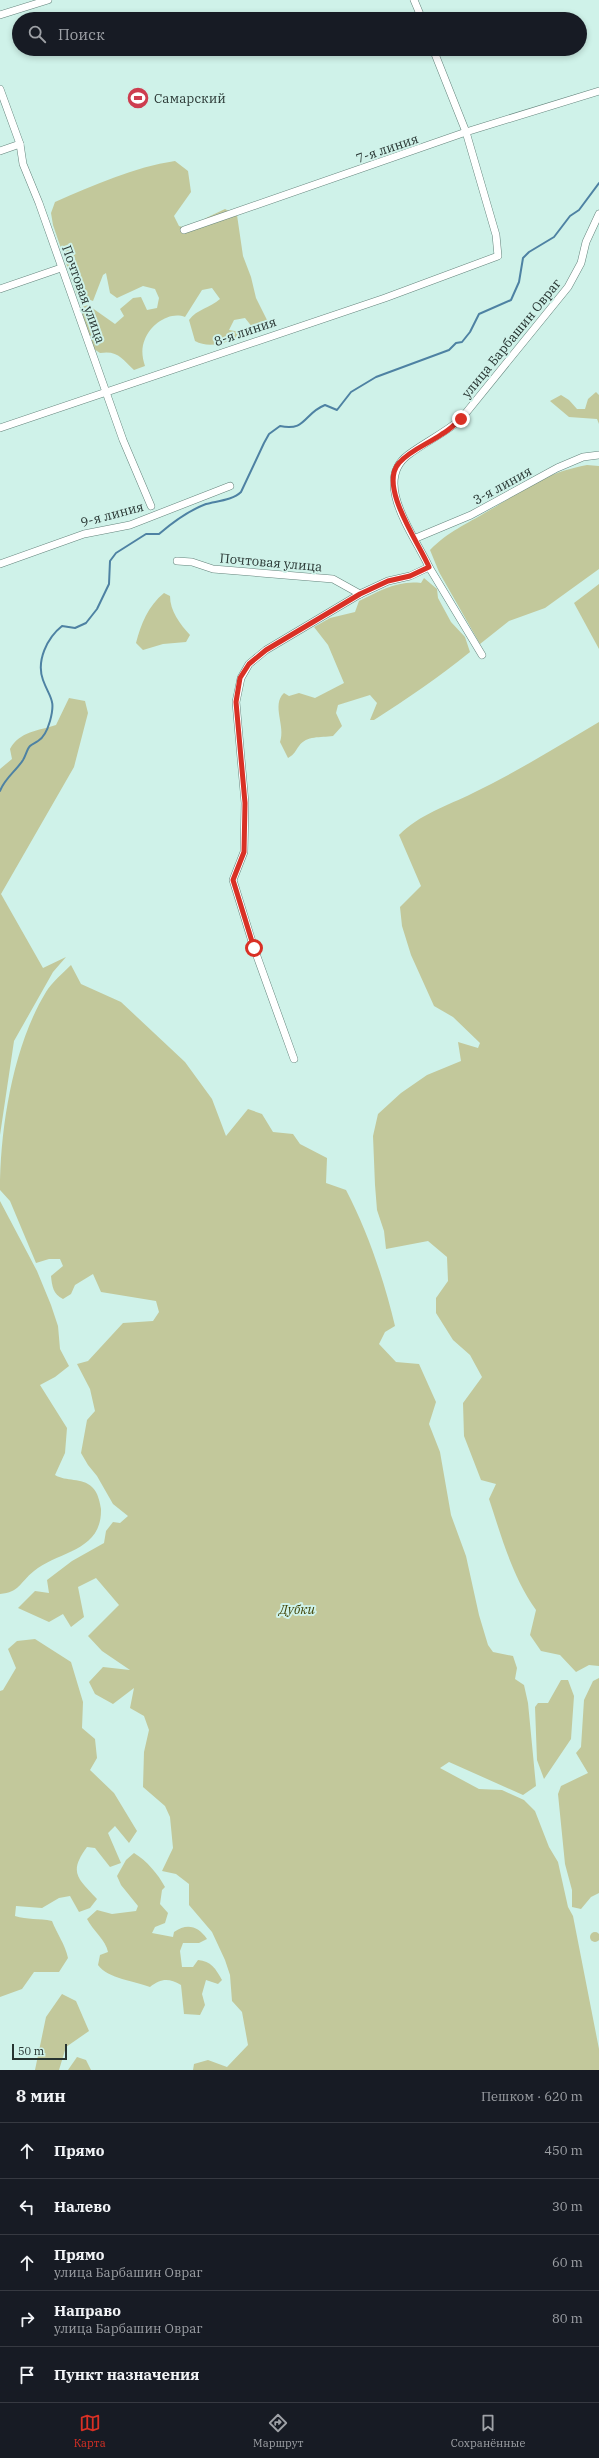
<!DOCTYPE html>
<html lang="ru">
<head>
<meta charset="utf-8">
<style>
	body { margin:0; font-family:"IBM Plex Serif",serif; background:#242831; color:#f1f3f6 }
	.scale { position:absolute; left:12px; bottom:10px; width:55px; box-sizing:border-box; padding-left:4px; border:2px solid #273431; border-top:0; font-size:11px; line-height:14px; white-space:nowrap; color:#273431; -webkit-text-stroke:3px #cff2e9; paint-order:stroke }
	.stop { position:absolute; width:12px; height:12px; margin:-9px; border:3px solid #d93025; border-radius:50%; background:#fff }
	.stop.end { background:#d93025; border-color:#fff; box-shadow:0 1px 4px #0008 }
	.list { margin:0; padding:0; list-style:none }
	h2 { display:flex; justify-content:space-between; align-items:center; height:52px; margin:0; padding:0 16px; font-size:17px }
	h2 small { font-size:13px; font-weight:400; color:#9ea1a6 }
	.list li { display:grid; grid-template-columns:26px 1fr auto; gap:12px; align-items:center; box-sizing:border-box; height:56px; padding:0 16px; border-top:1px solid #363941 }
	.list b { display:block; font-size:15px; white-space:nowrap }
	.list p { margin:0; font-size:13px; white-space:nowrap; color:#9ea1a6 }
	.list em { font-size:13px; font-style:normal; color:#9ea1a6 }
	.icon { flex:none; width:22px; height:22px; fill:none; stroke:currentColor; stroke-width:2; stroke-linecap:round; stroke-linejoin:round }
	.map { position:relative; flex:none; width:599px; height:2070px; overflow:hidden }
	.search { position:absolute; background:#171b24; box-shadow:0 2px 6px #0003; left:12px; right:12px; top:12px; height:44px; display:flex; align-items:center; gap:10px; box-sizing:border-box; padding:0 14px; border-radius:22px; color:#9ea1a6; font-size:15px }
	.sheet { height:332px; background:#171b24 }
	nav { display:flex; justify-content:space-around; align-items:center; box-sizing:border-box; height:56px; border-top:1px solid #363941; background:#171b24; font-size:11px; color:#9ea1a6 }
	nav a { display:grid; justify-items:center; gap:2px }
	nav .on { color:#d93025 }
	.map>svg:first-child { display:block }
</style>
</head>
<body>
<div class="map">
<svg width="599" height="2070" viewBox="0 0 599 2070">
	<rect width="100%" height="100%" fill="#cff2e9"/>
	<g fill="#c2c89b">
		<path d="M175,161L188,171L191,192L174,216L179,226L190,229L206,218L225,209L237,215L243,256L251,277L256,298L267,320L265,327L257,333L245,318L234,320L229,330L247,333C231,341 211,350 195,341L189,320C197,309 210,308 220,299L212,288L202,290L185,317C170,311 151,324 145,339C141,348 142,357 145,366L134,370C122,359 118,350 100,353L91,347L79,308L88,305L115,324L124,316L120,309L133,298L141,297L147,310L157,308L159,298L155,289L143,286L117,298L110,293L106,273L103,275L93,301L77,295L53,225L51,213L55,202C94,185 134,167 175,161Z"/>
		<polygon points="596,392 599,395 599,424 597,419 569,417 550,401 561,395 569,400 577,409 585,409 588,399"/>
		<path d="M587,465L599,466V569L545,608L509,621L480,644L439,572L430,550C449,531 465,525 488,511C524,490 544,473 587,465Z"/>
		<path d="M424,578L437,589L438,598L451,622L465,637L470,652C439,677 407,699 374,720H370L377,703L370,695L338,705L336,713L342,726L333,736C320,738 307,735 299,746C295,751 295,754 288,758L280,742C286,726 271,705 284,693L289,696L299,693L315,698L344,683L328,645L314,627L330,618L355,612L359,601C379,591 398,580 421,583Z"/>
		<polygon points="599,584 599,649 574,603"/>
		<path d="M164,593L170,596C170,611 180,624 190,635L186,642L163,644L143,650L136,643C141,624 148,606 164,593Z"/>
		<path d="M69,698L85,701L88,713L74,767L1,894L43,968L66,957L53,972L14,1041L0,1135V769L12,759L10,749C20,731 38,731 56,725Z"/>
		<path d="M599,722V1666L589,1665L576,1672L560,1655L541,1651L530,1635L536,1610C512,1576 502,1538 489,1499L496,1484L481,1480L464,1436L463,1403L482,1377L470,1355L453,1340L436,1313V1298L448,1281L447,1257L428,1241L386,1249L384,1231L377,1210L375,1185L373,1136L378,1114L401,1093L427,1075L461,1061L458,1042L478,1048L480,1043L453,1017L434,1006L411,955L402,926L400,907L421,886L399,835C420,814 447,806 473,793C517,772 558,746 599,722Z"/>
		<path d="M71,965L81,984L121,1002L185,1062L212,1099L226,1136L248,1109L262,1114L273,1132L293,1134L300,1144L327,1158L326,1183L346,1190C368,1232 384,1280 395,1326L385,1332L379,1344L396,1362L419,1364L436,1402L429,1424L440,1452L451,1515L466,1556L479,1615L488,1645L493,1652L513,1656L517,1668L515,1679L524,1685L528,1703L536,1786L523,1795L449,1762L440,1768L479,1789L502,1790L524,1800L535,1811L549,1847L558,1862L568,1907L573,1916L599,2049V2070H193L194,2064L208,2060L227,2067L248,2045L242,2012L232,2001L230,1975L225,1960L212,1932L189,1905V1884L176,1874L162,1871L173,1848L170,1817L165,1806L143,1787L144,1752L149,1730L144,1716L130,1708L134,1688L113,1704L95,1694L89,1682L103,1667L130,1670L102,1651L88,1636L119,1605L96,1578L78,1587L84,1617L71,1627L63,1614L49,1622L18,1608L35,1591L49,1593L47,1580L72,1561L104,1543L106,1531L113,1522L120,1523L128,1516L113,1504L97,1476L88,1465L81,1453L87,1420L95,1411L90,1389L77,1364L88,1361L123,1323L153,1321L159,1312L156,1301L101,1292L93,1274L75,1285L71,1294L63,1299C53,1294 52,1286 51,1276L63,1266L60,1259H49L36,1263L10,1201L0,1190C0,1128 13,1046 46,992C52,982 63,973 71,965Z"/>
		<path d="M0,1201L37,1271L51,1305L58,1326L60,1349L69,1366L55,1377L40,1385L67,1428L65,1453L55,1475C66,1482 82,1477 92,1487C98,1492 100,1503 101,1509C102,1552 58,1551 34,1571C19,1583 20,1592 0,1594Z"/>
		<path d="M35,1639L71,1662L83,1702L82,1728L95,1739L97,1758L90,1770L114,1793L137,1831L129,1843L115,1826L108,1833L121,1863L110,1867L95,1848L87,1847C68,1873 78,1878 97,1899L90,1908L79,1912L70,1896L59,1898L42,1908L16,1906L15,1916C27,1920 39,1918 52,1921C57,1934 65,1944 68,1958L59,1972H34L22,1989L0,1997V1691L3,1690L16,1668L8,1649L17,1641Z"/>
		<polygon points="599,1678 599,1893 591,1897 581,1909 572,1907 572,1890 565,1864 558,1794 561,1786 588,1773 576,1753 581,1747 584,1700 593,1681"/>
		<polygon points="561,1680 568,1680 574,1696 571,1739 544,1779 537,1760 535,1707 538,1703 548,1703"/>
		<path d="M134,1853C147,1861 158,1874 165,1887L162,1890L160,1904L168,1913L165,1923L155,1927L152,1933L173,1937L174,1932C187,1923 198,1926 207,1939L199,1943H183L180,1951L182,1967H193L198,1960C211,1961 216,1969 222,1980L218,1984L206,1980L202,1994L205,2005L200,2015L184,2014L181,1985C169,1978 161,1978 150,1987C135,1981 108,1979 98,1965L100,1955L108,1952C106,1940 93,1931 87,1919L97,1910L112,1914L136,1911L138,1906L121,1885L117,1876L126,1860Z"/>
		<circle cx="595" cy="1937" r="5"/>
		<polygon points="62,1994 76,2001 89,2031 66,2047 59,2070 35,2070 46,2017"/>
		<polygon points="77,2057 86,2060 91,2070 68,2070"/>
	</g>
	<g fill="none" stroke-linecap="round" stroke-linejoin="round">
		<path stroke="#4e82a3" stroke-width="2" d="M0,791C5,778 16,771 23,760C26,755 27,749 30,746C32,744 35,743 38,741C45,737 48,728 50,721C56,699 50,699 43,680C36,661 47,638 62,626L75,628L86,623L97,609L109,584L110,561L116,553L146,534H159C173,522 190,510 206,504C217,501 233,500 241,492L264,443L269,434L280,426C306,432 304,413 325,405L337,410L351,392L376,377L449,350L456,343L462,342L470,332L479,314L511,300L519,282L523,258L529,252L554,237L570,216L579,210L599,183"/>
		<g stroke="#64847c" stroke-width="8">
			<g id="street">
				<polyline points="414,0 422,19"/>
				<polyline points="0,15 48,0"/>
				<polyline points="0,89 20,144 23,164 39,203 123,440 151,506"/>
				<polyline points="0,151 20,144"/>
				<polyline points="184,230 466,132 599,91"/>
				<polyline points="0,289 61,268"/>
				<polyline points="0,428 385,298 498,256 496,235 466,132 433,49"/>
				<polyline points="416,538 471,515 557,468 583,457 599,455"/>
				<polyline points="177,561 192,562 213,569 333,579 360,594"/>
				<polyline points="0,564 84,534 130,525 230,486"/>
				<polyline points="429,567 482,655"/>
				<path d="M294,1059L254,948L233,880L244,852L245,803L236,702L241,678L249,664L266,650L360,594L388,581L410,576L429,567C415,536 372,482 408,455C425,442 445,433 461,419L568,287L581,263L586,242L599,214"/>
			</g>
		</g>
		<use href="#street" stroke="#fff" stroke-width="7"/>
	</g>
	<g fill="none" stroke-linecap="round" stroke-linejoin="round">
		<path stroke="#d93025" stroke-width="5" d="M254,948L233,880L244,852L245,803L236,702L240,678L249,664L266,650L360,594L388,581L410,576L429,567C419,543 378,486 399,463C410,450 428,444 442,434C449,430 455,424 461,419"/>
	</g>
	<defs>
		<g id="stadium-disc" transform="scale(1.15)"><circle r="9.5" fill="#cd3d4f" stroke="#cff2e9"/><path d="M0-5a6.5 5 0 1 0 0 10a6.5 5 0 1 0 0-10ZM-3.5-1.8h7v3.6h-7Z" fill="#fff"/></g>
	</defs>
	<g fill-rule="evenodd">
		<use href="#stadium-disc" x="138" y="98"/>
	</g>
	<g text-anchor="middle" stroke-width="4" stroke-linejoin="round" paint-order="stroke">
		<g font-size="13" fill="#273431" stroke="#cff2e9" text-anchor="start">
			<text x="154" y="103">Самарский</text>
		</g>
		<g font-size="13" fill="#273431" stroke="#cff2e9">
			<text transform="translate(387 148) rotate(-19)" y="5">7-я линия</text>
			<text transform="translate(84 294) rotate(70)" y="5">Почтовая улица</text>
			<text transform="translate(245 331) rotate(-19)" y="5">8-я линия</text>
			<text transform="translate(511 338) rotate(-51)" y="5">улица Барбашин Овраг</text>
			<text transform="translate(502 485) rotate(-29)" y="5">3-я линия</text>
			<text transform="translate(112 514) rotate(-15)" y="5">9-я линия</text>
			<text transform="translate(271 562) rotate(5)" y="5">Почтовая улица</text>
		</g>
		<g font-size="13" font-style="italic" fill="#424609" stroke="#cff2e9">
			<text x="297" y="1614">Дубки</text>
		</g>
	</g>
</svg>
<div class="scale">50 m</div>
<div class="stop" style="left:254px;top:948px"></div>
<div class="stop end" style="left:461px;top:419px"></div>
<div class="search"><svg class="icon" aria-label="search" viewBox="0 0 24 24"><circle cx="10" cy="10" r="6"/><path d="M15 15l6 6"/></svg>Поиск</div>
</div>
<section class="sheet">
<h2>8 мин<small>Пешком · 620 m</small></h2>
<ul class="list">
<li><svg class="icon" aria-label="ahead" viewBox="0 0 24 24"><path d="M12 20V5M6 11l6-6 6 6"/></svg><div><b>Прямо</b></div><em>450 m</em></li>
<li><svg class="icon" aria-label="left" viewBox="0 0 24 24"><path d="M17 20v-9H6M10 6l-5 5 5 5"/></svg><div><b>Налево</b></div><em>30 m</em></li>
<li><svg class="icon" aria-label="ahead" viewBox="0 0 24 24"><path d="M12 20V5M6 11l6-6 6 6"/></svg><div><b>Прямо</b><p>улица Барбашин Овраг</p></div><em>60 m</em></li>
<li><svg class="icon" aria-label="right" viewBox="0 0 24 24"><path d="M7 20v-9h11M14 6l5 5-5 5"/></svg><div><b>Направо</b><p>улица Барбашин Овраг</p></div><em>80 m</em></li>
<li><svg class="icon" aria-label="arrive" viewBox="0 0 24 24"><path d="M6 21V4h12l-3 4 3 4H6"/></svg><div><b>Пункт назначения</b></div></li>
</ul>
</section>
<nav>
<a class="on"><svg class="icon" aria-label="map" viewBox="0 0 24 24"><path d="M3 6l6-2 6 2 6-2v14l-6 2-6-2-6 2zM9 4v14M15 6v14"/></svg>Карта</a>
<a><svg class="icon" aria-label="directions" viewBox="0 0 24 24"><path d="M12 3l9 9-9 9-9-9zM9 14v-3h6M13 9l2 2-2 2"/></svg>Маршрут</a>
<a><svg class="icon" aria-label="saved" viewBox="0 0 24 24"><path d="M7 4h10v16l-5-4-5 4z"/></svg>Сохранённые</a>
</nav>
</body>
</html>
